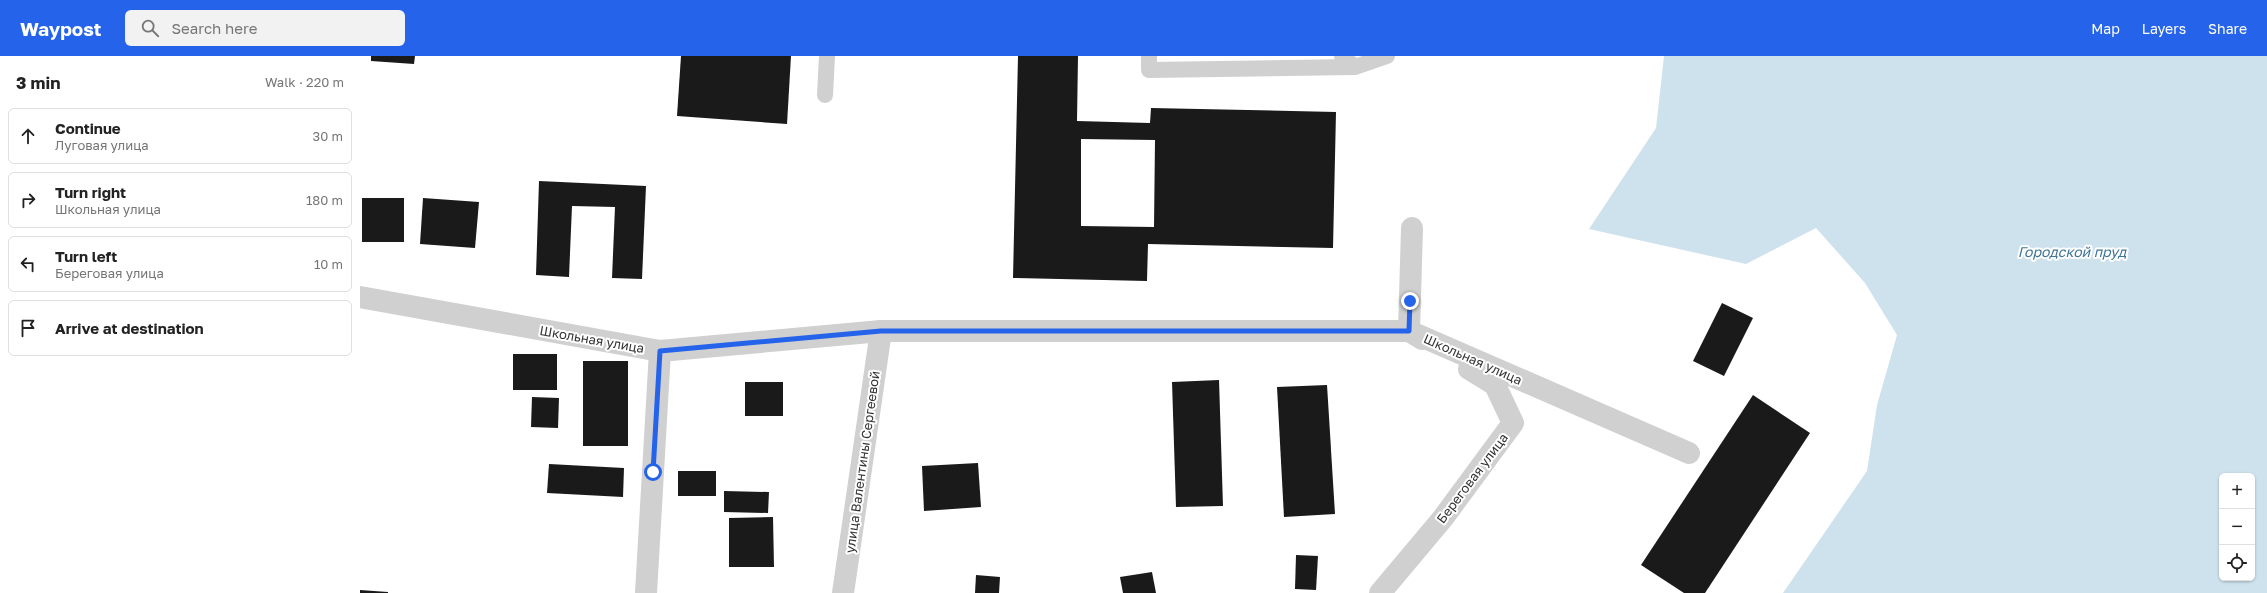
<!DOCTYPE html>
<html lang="en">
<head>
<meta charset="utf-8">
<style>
	body { margin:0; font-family:"Golos Text",sans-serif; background:#f2f2f2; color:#222 }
	.controls { position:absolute; right:12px; bottom:12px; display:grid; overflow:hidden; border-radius:6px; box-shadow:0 1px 3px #0004 }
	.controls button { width:36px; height:36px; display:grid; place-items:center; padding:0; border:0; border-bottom:1px solid #e0e0e0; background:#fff; color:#222; font:20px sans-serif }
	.stop { position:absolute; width:12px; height:12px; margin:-9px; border:3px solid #2563eb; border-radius:50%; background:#fff }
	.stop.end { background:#2563eb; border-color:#fff; box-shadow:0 1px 4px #0008 }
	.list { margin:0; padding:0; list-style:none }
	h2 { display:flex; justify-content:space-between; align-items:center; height:52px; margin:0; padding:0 16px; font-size:17px }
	h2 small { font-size:13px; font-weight:400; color:#767676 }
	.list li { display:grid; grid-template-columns:26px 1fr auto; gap:12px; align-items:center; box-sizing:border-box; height:56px; margin:0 8px 8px; padding:0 8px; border:1px solid #e0e0e0; border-radius:6px }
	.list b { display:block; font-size:15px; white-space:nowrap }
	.list p { margin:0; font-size:13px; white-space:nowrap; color:#767676 }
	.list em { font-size:13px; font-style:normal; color:#767676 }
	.icon { flex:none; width:22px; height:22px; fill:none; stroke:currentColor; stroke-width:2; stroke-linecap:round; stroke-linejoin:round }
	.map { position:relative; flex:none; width:1907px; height:537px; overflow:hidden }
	header { display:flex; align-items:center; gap:24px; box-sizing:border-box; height:56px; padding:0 20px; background:#2563eb; color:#fff }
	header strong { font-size:19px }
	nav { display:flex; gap:22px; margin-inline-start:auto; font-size:14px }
	.search { width:280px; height:36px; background:#f2f2f2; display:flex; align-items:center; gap:10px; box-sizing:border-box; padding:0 14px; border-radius:6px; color:#767676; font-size:15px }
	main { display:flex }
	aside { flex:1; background:#fff }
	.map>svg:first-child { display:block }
</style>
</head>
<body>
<header>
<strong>Waypost</strong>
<div class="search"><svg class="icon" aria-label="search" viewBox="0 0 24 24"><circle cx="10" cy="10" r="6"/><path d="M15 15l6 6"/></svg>Search here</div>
<nav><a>Map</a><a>Layers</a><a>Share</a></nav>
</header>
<main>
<aside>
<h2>3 min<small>Walk · 220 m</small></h2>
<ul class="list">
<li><svg class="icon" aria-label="ahead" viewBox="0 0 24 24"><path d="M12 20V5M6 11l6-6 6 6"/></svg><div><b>Continue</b><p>Луговая улица</p></div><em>30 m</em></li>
<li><svg class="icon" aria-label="right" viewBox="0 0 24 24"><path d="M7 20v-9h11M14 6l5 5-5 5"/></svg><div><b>Turn right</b><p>Школьная улица</p></div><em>180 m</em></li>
<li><svg class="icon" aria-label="left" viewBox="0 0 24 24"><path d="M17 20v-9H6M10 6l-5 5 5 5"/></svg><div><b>Turn left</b><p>Береговая улица</p></div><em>10 m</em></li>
<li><svg class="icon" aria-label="arrive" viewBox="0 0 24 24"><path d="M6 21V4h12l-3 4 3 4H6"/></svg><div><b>Arrive at destination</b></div></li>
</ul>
</aside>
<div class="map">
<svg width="1907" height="537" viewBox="0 0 1907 537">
	<rect width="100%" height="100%" fill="#fff"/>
	<path fill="#cee2ee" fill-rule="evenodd" d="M1304,0H1907V537H1423L1507,415L1517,349L1537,279L1505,227L1456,172L1386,208L1229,173L1296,72ZM1862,420H1892V522H1862Z"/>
	<g fill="#1a1a1a" fill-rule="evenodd">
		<polygon points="11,0 55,0 54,8 11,5"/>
		<polygon points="321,0 431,0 427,68 317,60"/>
		<path d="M658,0H718L717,65L790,67L791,52L976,56L973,192L788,188L787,225L653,222ZM721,83L795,84L794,171L721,170Z"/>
		<polygon points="179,125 286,130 282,223 252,222 255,151 212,150 209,221 176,219"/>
		<rect x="2" y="142" width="42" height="44"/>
		<polygon points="63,142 119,146 115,192 60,188"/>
		<polygon points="1362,247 1393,262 1364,320 1333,305"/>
		<rect x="153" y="298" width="44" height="36"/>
		<rect x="223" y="305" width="45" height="85"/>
		<polygon points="859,324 863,450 816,451 812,326"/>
		<rect x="385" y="326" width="38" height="34"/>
		<polygon points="967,329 975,458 924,461 917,331"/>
		<polygon points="1393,339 1450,377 1345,537 1324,537 1281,509"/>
		<polygon points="172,341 199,342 198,372 171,371"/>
		<polygon points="618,407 621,451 564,455 562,410"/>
		<polygon points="189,408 264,412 263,441 187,437"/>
		<rect x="318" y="415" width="38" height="25"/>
		<polygon points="364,435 409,436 408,457 364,456"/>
		<polygon points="413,461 414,511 369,511 369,462"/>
		<polygon points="936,499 958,500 956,534 935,533"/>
		<polygon points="792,516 796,537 763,537 760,521"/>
		<polygon points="616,519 640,521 639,537 615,537"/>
		<polygon points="0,534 28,536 28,537 0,537"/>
	</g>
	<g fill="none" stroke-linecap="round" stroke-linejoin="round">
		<g stroke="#d0d0d0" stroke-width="16">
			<polyline points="789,0 789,14 995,11"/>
			<polyline points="982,0 995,11 1027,0"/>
			<polyline points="465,39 467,0"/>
		</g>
		<g stroke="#d0d0d0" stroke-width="22">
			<polyline points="1052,172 1049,275 1062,283"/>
			<polyline points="0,241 300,295 521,275 1049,275 1329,397"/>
			<polyline points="286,537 300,295"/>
			<polyline points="483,537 521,275"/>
			<polyline points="1020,537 1083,462 1153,367 1135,329 1109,313"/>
		</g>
	</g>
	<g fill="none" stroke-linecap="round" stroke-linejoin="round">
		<polyline stroke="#2563eb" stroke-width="5" points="293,416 300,295 521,275 1049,275 1050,245"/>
	</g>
	<g text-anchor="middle" stroke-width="4" stroke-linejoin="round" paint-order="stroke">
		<g font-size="13" fill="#333" stroke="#fff">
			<text transform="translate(232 283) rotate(10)" y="5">Школьная улица</text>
			<text transform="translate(1113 303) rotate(24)" y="5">Школьная улица</text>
			<text transform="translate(502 406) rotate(-82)" y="5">улица Валентины Сергеевой</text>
			<text transform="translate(1112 422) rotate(-53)" y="5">Береговая улица</text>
		</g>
		<g font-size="14" font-style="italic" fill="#3f7596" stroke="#fff">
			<text x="1712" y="201">Городской пруд</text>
		</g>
	</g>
</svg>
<div class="controls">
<button>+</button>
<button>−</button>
<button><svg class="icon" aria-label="locate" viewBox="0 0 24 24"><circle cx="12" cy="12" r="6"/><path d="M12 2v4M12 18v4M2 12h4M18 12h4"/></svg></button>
</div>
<div class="stop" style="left:293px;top:416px"></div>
<div class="stop end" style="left:1050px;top:245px"></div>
</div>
</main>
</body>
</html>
